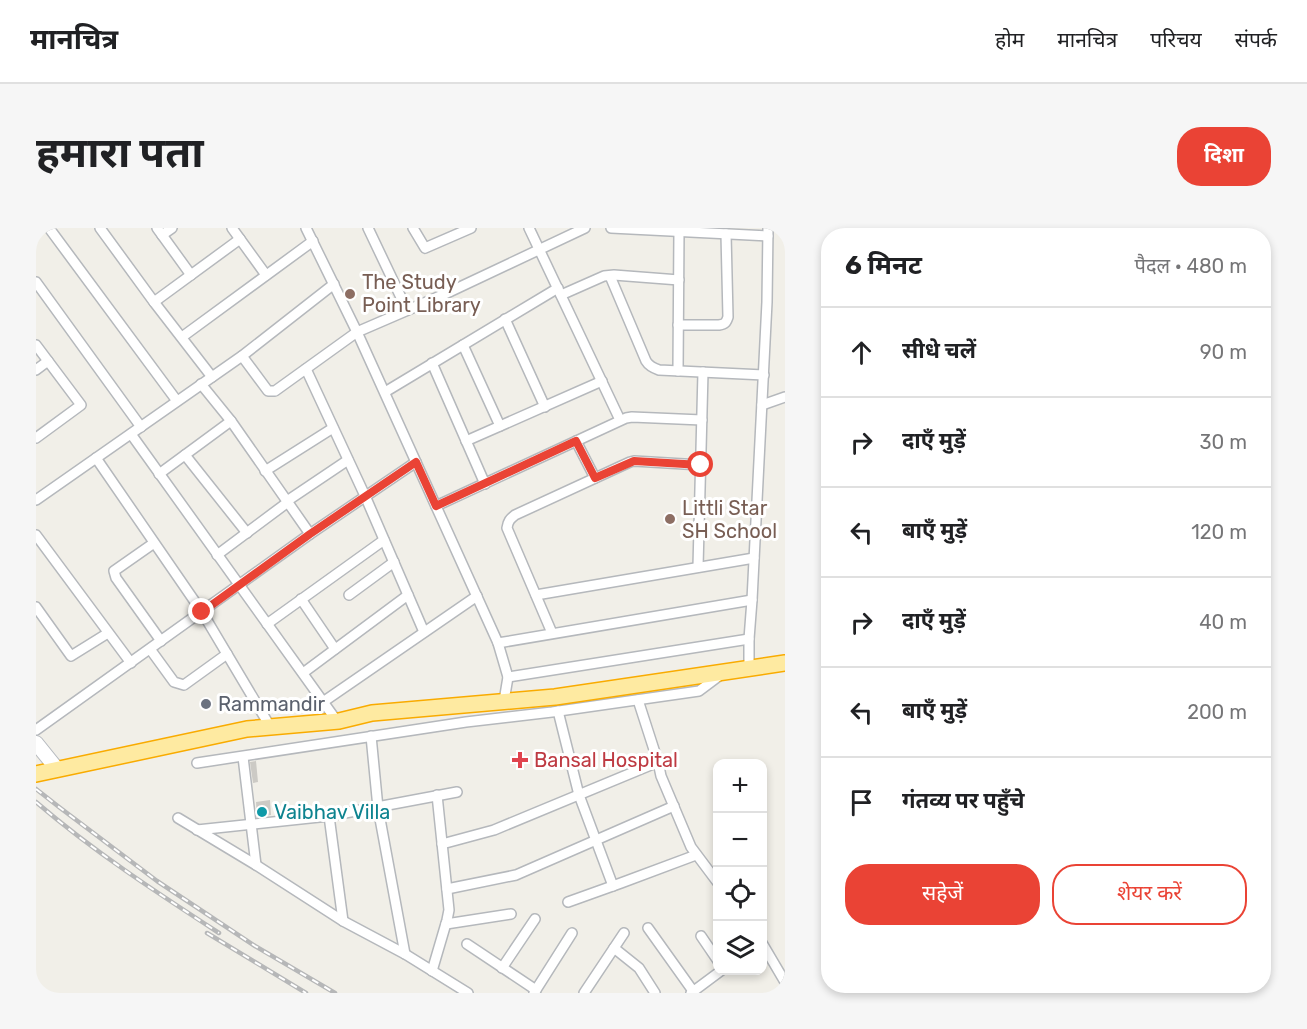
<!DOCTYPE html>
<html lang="hi">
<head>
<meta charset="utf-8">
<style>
	body { margin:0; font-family:Rubik,"Noto Sans Devanagari",sans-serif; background:#f6f6f6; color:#202124 }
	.controls { position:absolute; right:18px; bottom:18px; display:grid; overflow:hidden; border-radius:12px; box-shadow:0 3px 9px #0003 }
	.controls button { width:54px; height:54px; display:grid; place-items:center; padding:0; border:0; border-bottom:2px solid #e0e0e0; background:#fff; color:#202124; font:30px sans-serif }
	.stop { position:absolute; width:18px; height:18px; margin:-14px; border:4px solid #ea4335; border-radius:50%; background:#fff }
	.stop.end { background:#ea4335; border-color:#fff; box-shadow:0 2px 6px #0008 }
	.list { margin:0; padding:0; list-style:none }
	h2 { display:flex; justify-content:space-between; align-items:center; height:78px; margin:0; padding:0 24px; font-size:26px }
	h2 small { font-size:20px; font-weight:400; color:#757577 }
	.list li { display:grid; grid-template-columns:39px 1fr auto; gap:18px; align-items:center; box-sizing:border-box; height:90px; padding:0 24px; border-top:2px solid #e0e0e0 }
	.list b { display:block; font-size:22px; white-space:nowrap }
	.list em { font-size:20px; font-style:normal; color:#757577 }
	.actions { display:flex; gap:12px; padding:18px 24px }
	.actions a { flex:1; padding:14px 0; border:2px solid #ea4335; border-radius:24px; text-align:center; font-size:21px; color:#ea4335 }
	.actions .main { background:#ea4335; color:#fff }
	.icon { flex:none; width:33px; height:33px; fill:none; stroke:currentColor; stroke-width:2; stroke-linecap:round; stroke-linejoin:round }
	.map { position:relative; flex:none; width:749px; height:765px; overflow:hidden; border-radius:24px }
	header { display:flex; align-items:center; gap:36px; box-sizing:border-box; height:84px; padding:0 30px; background:#fff; border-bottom:2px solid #e0e0e0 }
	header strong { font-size:28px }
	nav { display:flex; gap:33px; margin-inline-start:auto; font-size:21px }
	.intro { display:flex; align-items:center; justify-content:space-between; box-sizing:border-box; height:144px; padding:0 36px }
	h1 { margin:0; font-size:42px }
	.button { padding:15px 27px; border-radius:24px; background:#ea4335; color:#fff; font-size:21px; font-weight:700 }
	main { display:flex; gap:36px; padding:0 36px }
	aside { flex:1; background:#fff; border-radius:24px; box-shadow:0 3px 9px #0003 }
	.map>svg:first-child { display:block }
</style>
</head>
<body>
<header>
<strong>मानचित्र</strong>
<nav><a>होम</a><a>मानचित्र</a><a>परिचय</a><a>संपर्क</a></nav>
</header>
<div class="intro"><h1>हमारा पता</h1><a class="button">दिशा</a></div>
<main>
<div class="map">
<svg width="749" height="765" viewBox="0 0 749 765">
	<rect width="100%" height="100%" fill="#f1efe8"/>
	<g fill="#cccac5">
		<polygon points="220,533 222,554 217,555 214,534"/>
		<polygon points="234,572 235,587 221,589 220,574"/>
	</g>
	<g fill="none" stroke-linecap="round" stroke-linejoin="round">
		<g stroke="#b5b8bc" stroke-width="12">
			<g id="minor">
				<polyline points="13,0 141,173"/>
				<polyline points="64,0 118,74 176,149"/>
				<polyline points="121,0 155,47"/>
				<polyline points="196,0 230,47"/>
				<polyline points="270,0 321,104 462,415 472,449 468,473"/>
				<polyline points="332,0 371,82"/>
				<polyline points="377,0 389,20 435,0"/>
				<polyline points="493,0 584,192"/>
				<polyline points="575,0 732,8"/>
				<polyline points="126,7 136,0"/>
				<path d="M574,48L610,133C613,138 617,140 623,142L728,147"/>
				<polyline points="0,54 105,199"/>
				<polyline points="525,67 568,48 578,47 643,52"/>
				<polyline points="118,74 204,11"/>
				<polyline points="469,91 509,179"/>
				<path d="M642,97H683C689,96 690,95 692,89L690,6"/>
				<polyline points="146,109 277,13"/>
				<polyline points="0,117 45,177 0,210"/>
				<polyline points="427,117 464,198"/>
				<polyline points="206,128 232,163 239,163 321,104 409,66 549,0"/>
				<polyline points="396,135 449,256"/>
				<polyline points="270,141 330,270 388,404"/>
				<polyline points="0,142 12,133"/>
				<polyline points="642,143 643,3"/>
				<polyline points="165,156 195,193 274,306"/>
				<polyline points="349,164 522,60"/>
				<polyline points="726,177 749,169"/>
				<polyline points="95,206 298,489"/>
				<polyline points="430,213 566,153"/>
				<polyline points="540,213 559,250"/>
				<polyline points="149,227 211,305"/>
				<polyline points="60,230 166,384 235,500"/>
				<polyline points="229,243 297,200"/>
				<polyline points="123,246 195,193"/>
				<polyline points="0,272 206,128 298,56"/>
				<polyline points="251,273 312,232"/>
				<polyline points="400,278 590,190 596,189 666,192"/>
				<polyline points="0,307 95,435"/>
				<polyline points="118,315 78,343 80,350 125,413"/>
				<polyline points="181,327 252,274"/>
				<polyline points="662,339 667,144"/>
				<polyline points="313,367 358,334"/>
				<polyline points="500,367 718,330"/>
				<polyline points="265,371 299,421"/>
				<polyline points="0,379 35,428 72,405"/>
				<polyline points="231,396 348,312"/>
				<path d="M516,405L471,300C472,293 474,291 479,287L594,234L598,233L665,237"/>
				<polyline points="462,415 716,372"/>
				<polyline points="114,421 138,454 148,457 191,426"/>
				<polyline points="713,440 713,411 716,372 731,74 732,0"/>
				<polyline points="267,445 372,367"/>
				<polyline points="472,449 713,411"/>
				<polyline points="602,472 622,534 625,548 655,619 682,655"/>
				<polyline points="287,474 441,368"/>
				<polyline points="522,483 543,567 577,658"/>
				<polyline points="0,502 274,306 380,234"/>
				<polyline points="335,508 342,580 369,726"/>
				<polyline points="207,529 220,637"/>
				<polyline points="161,535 430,494 516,484 663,463 683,448"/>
				<polyline points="293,588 307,693"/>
				<polyline points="142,590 220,637 307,693 369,726 432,765"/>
				<polyline points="161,602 293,588 421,564"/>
				<polyline points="406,616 458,602 622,534"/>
				<polyline points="411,661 480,647 638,578"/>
				<polyline points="532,674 585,655 660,627"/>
				<polyline points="410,696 475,686"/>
				<polyline points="612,700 657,763"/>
				<polyline points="665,708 682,733"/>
				<polyline points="726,715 749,754"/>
				<polyline points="431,716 500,762"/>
				<polyline points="578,720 603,740 619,765"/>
				<polyline points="466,740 499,691"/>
				<polyline points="396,743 411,692 413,682 401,567"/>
				<polyline points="498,765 536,705"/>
				<polyline points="548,765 588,705"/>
				<polyline points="655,765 686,742"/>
			</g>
		</g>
		<g stroke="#b6babf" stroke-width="16">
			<polyline id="secondary" points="0,515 21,541"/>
		</g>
		<g stroke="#f9ab00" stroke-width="18">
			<polyline id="trunk" points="0,546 211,501 303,493 336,485 519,469 749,435"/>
		</g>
		<use href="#minor" stroke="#fff" stroke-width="9"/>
		<use href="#secondary" stroke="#fff" stroke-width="14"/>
		<use href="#trunk" stroke="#feeaa1" stroke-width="15"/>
		<g stroke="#b6b7b8" stroke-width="4.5">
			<g id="rail">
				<polyline points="0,561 23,579 121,653 219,718 299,765"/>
				<path d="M0,574C57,623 120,664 183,705"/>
				<polyline points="171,705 270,765"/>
			</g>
		</g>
		<use href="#rail" stroke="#fff" stroke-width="2" stroke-dasharray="7" stroke-linecap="butt"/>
	</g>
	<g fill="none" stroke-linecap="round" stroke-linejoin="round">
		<polyline stroke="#ea4335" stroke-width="8" points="166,384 274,306 380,234 400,278 540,213 559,250 598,233 665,237"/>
	</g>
	<g fill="#8d6e63" stroke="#fff" stroke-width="2">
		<circle cx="314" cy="66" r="6"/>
		<circle cx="634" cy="291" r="6"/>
	</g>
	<circle fill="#6b7280" stroke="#fff" stroke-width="2" cx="170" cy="476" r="6"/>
	<path fill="#e0444e" stroke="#fff" stroke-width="2" d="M481 523h6v6h6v6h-6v6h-6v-6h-6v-6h6z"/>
	<circle fill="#0f9aa8" stroke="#fff" stroke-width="2" cx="226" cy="584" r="6"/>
	<g text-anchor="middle" stroke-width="6" stroke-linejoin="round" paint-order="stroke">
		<g font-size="20" fill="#785e54" stroke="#fff" text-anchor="start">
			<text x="326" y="61">The Study<tspan x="326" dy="23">Point Library</tspan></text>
			<text x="646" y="287">Littli Star<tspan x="646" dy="23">SH School</tspan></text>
		</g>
		<g font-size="20" fill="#5b616d" stroke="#fff" text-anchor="start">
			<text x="182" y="483">Rammandir</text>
		</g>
		<g font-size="20" fill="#be3a42" stroke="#fff" text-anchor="start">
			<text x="498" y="539">Bansal Hospital</text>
		</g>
		<g font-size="20" fill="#0d838f" stroke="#fff" text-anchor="start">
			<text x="238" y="591">Vaibhav Villa</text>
		</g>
	</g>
</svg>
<div class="controls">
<button>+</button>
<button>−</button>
<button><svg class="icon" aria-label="locate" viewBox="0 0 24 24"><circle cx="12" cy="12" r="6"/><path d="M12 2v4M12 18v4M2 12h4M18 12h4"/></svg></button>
<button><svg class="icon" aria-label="layers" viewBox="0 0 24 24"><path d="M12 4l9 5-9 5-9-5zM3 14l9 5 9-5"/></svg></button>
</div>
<div class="stop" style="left:665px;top:237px"></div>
<div class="stop end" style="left:166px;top:384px"></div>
</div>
<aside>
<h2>6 मिनट<small>पैदल · 480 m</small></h2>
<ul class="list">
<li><svg class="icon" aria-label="ahead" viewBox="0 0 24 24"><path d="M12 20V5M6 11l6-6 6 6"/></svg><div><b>सीधे चलें</b></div><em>90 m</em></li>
<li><svg class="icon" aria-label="right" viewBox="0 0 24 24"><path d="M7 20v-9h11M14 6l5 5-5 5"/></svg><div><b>दाएँ मुड़ें</b></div><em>30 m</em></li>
<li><svg class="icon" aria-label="left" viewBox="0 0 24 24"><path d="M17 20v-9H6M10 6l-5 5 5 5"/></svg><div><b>बाएँ मुड़ें</b></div><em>120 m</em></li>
<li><svg class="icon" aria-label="right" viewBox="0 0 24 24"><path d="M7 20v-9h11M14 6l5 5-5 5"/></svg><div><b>दाएँ मुड़ें</b></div><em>40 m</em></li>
<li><svg class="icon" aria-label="left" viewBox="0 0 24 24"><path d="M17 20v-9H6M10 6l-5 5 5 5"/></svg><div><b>बाएँ मुड़ें</b></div><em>200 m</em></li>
<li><svg class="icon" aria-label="arrive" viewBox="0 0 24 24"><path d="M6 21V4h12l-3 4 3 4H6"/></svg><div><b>गंतव्य पर पहुँचे</b></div></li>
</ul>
<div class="actions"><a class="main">सहेजें</a><a>शेयर करें</a></div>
</aside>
</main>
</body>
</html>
